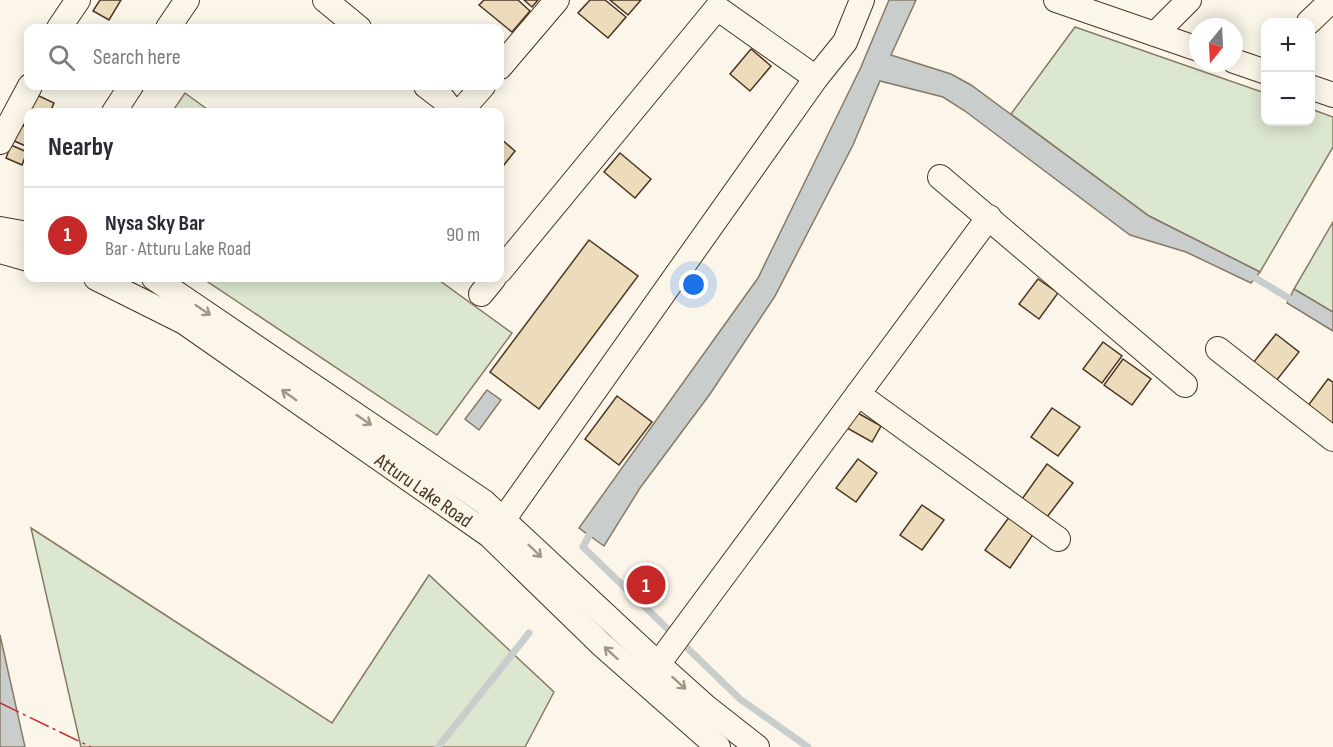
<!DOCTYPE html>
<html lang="en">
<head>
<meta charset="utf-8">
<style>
	body { margin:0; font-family:"Sofia Sans Condensed",sans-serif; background:#f7f7f7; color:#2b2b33 }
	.controls { position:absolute; right:18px; top:18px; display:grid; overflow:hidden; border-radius:12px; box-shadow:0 3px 15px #0003 }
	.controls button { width:54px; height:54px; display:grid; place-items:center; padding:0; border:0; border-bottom:2px solid #e1e1e2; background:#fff; color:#2b2b33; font:30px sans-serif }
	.compass { position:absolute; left:1189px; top:18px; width:54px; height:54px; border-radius:50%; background:#fff; box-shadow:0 3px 15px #0003; rotate:198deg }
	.you { position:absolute; left:694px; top:285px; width:21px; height:21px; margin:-15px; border:4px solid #fff; border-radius:50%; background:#1a73e8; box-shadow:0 0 0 9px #1a73e833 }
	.badge { display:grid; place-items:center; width:39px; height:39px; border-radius:50%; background:#c62828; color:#fff; font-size:20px; font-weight:700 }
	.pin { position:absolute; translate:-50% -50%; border:3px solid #fff; box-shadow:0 2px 6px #0006 }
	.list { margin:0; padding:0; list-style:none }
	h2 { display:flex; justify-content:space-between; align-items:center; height:78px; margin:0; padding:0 24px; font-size:26px }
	h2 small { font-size:20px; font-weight:400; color:#7c7c81 }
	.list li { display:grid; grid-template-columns:39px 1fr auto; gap:18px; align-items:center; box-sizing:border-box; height:96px; padding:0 24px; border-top:2px solid #e1e1e2 }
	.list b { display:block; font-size:22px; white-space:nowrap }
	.list p { margin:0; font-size:20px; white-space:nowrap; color:#7c7c81 }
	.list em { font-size:20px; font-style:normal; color:#7c7c81 }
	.icon { flex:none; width:33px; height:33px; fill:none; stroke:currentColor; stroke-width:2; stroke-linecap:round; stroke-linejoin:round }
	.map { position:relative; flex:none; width:1333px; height:747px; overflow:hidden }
	.search { position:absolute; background:#fff; box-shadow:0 3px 15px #0003; left:24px; top:24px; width:480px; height:66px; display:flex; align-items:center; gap:15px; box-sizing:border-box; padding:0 21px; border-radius:12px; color:#7c7c81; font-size:22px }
	.panel { position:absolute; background:#fff; box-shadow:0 3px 15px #0003; left:24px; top:108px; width:480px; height:174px; border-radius:12px }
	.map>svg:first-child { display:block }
</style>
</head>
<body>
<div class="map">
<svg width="1333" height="747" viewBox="0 0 1333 747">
	<rect width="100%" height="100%" fill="#fbf6e9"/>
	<g fill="#dce7d0" stroke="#887966" stroke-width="1.5">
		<polygon points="1075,27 1265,93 1266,122 1310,122 1311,109 1333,117 1333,147 1260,272 1149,216 1011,114"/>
		<polygon points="185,93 211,112 172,112"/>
		<polygon points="1333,222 1333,312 1294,289"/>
		<polygon points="202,278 436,278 512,333 437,435"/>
		<polygon points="31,528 332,723 429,575 554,692 525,747 81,747"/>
	</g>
	<g fill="#c9cecd" stroke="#887966" stroke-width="1.5">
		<polygon points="889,0 916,0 891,55 951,74 971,85 1149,216 1260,272 1251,283 1186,252 1130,235 965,111 943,97 880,81 853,145 775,296 710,394 640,488 604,546 579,528 758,278 861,67"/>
		<polygon points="1294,289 1333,312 1333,331 1287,303"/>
		<polygon points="487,390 501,400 479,430 465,419"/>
		<polygon points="0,635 25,747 0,747"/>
	</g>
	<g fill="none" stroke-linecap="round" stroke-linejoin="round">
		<g stroke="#c9cecd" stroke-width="7">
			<polyline points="1247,273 1297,303"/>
			<polyline points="593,528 583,547 740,699 808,747"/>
			<polyline points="438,747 529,633"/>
		</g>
	</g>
	<g fill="#ecdcbc" stroke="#4a3520" stroke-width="1.5">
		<polygon points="100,0 121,0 109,20 93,11"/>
		<polygon points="484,0 518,0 530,11 512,32 479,5"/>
		<polygon points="524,0 538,0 532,7"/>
		<polygon points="590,0 605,0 626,17 608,38 578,13"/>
		<polygon points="610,0 641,0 628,15"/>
		<polygon points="751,49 771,66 750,91 730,74"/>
		<polygon points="37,95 54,103 50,112 28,112 28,117 27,116"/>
		<polygon points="19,124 28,128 28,147 12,140"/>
		<polygon points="500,138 515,151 500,170"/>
		<polygon points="11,145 27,152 22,165 6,158"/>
		<polygon points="620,153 651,179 635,198 604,172"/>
		<polygon points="589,240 638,276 539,409 490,372"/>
		<polygon points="1038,279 1058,293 1039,319 1019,304"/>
		<polygon points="1276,334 1299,352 1276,381 1253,363"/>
		<polygon points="1103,342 1122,356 1102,383 1083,369"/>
		<polygon points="1123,359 1151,379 1132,405 1104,385"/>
		<polygon points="1328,379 1333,382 1333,428 1307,407"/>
		<polygon points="617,396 652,422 619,465 585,439"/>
		<polygon points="1052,408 1080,427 1058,456 1031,437"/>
		<polygon points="856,412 881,426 872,442 847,428"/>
		<polygon points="858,459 877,473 856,502 836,488"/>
		<polygon points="1047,464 1073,483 1047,517 1022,499"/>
		<polygon points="922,505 944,520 922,550 900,535"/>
		<polygon points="1010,516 1034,533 1010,568 985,550"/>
	</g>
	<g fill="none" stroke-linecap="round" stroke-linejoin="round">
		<g stroke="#4a3520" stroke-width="26">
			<g id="minor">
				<polyline points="325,0 359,28"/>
				<polyline points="1056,0 1198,49"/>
				<polyline points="1309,22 1332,0"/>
				<polyline points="59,28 78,0"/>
				<polyline points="168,28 187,0"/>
				<polyline points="1155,34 1189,0"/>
				<polyline points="1234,61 1266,72"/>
				<polyline points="500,67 557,0"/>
				<polyline points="426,86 443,99 453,112"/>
				<polyline points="1310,87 1333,95"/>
				<polyline points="114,112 131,86"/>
				<polyline points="460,112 483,86"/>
				<polyline points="0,142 30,86"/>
				<polyline points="940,177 1185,385"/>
				<polyline points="0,229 28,234"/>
				<polyline points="0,251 28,259"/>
				<polyline points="500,271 717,8 816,78"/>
				<polyline points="96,278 184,322 489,535 602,645 718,747"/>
				<polyline points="154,278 484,502 658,664 706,707 757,747"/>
				<polyline points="481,294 494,278"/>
				<polyline points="1218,349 1333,439"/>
				<polyline points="858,394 989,217"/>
				<polyline points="503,520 816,78 845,42 862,0"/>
				<polyline points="650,675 858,394 1058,539"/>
			</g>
		</g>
		<use href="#minor" stroke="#fbf6e9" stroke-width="24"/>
		<polyline stroke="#c62828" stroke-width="1.5" stroke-dasharray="21 4.5 3 4.5" stroke-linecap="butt" points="0,703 91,747"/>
	</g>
	<defs><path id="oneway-shaft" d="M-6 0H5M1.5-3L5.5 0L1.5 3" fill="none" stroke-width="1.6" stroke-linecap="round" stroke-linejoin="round" transform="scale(1.5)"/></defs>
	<g stroke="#a29684">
		<use href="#oneway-shaft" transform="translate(203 310) rotate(34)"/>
		<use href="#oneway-shaft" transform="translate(289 395) rotate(-145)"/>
		<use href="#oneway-shaft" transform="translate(364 420) rotate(34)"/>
		<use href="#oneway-shaft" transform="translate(535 551) rotate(44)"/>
		<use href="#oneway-shaft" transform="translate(611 653) rotate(-138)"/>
		<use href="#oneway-shaft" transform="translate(679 683) rotate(42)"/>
	</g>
	<g text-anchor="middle" stroke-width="4.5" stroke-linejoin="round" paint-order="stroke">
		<g font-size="20" fill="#4a3520" stroke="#fbf6e9">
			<text transform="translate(424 490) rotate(35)" y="7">Atturu Lake Road</text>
		</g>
	</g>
</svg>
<div class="controls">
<button>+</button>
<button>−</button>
</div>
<svg class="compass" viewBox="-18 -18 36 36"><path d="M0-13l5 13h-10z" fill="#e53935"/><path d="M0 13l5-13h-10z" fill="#7c7c81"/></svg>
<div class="you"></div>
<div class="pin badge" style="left:646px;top:585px">1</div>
<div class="search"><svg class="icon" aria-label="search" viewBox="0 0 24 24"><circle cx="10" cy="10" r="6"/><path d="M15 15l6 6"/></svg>Search here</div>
<section class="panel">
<h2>Nearby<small></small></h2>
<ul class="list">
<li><span class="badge">1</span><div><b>Nysa Sky Bar</b><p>Bar · Atturu Lake Road</p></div><em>90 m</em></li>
</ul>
</section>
</div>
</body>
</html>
